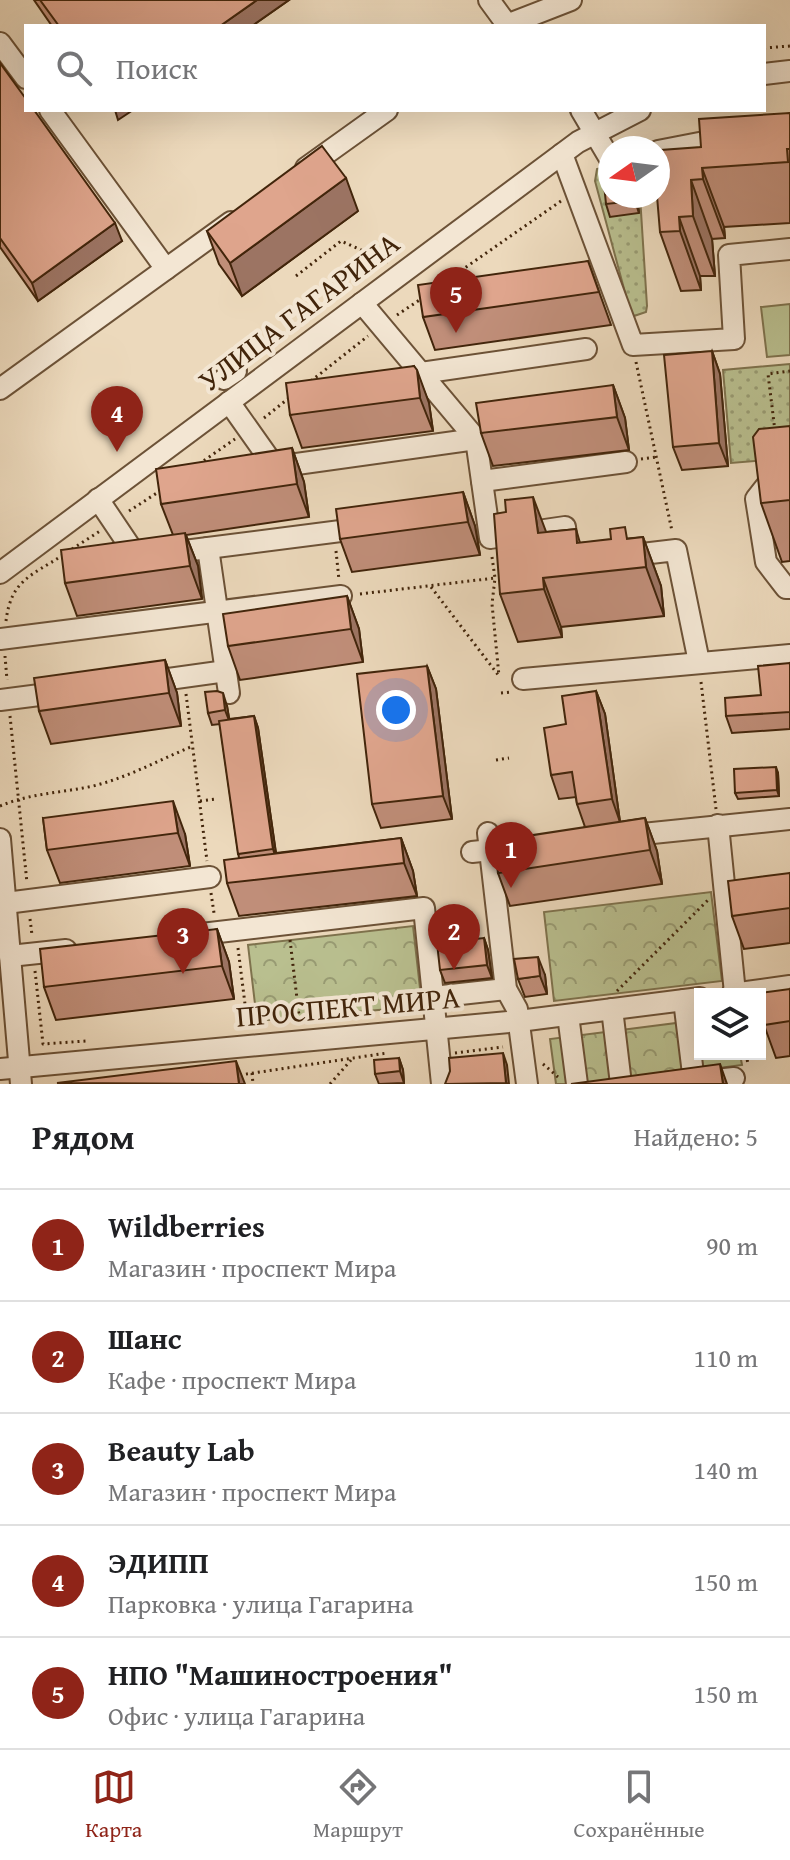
<!DOCTYPE html>
<html lang="ru">
<head>
<meta charset="utf-8">
<style>
	body { margin:0; font-family:"Gentium Book Plus",serif; background:#f6f6f6; color:#202124 }
	.controls { position:absolute; right:24px; bottom:24px; display:grid; overflow:hidden; border-radius:0px; box-shadow:0 8px 32px #0002 }
	.controls button { width:72px; height:72px; display:grid; place-items:center; padding:0; border:0; border-bottom:2px solid #e0e0e0; background:#fff; color:#202124; font:40px sans-serif }
	.compass { position:absolute; left:598px; top:136px; width:72px; height:72px; border-radius:50%; background:#fff; box-shadow:0 8px 32px #0002; rotate:256deg }
	.you { position:absolute; left:396px; top:710px; width:28px; height:28px; margin:-20px; border:6px solid #fff; border-radius:50%; background:#1a73e8; box-shadow:0 0 0 12px #1a73e833 }
	.badge { display:grid; place-items:center; width:52px; height:52px; border-radius:50%; background:#8f2418; color:#fff; font-size:26px; font-weight:700 }
	.pin { position:absolute; translate:-50% -66px; filter:drop-shadow(0 2px 4px #0008) }
	.pin::after { content:''; position:absolute; top:42px; width:28px; height:24px; background:inherit; clip-path:polygon(0 0,100% 0,50% 100%) }
	.list { margin:0; padding:0; list-style:none }
	h2 { display:flex; justify-content:space-between; align-items:center; height:104px; margin:0; padding:0 32px; font-size:34px }
	h2 small { font-size:26px; font-weight:400; color:#757577 }
	.list li { display:grid; grid-template-columns:52px 1fr auto; gap:24px; align-items:center; box-sizing:border-box; height:112px; padding:0 32px; border-top:2px solid #e0e0e0 }
	.list b { display:block; font-size:30px; white-space:nowrap }
	.list p { margin:0; font-size:26px; white-space:nowrap; color:#757577 }
	.list em { font-size:26px; font-style:normal; color:#757577 }
	.icon { flex:none; width:44px; height:44px; fill:none; stroke:currentColor; stroke-width:2; stroke-linecap:round; stroke-linejoin:round }
	.map { position:relative; flex:none; width:790px; height:1084px; overflow:hidden }
	.search { position:absolute; background:#fff; box-shadow:0 8px 32px #0002; left:24px; right:24px; top:24px; height:88px; display:flex; align-items:center; gap:20px; box-sizing:border-box; padding:0 28px; border-radius:0px; color:#757577; font-size:30px }
	.sheet { height:664px; background:#fff }
	nav { display:flex; justify-content:space-around; align-items:center; box-sizing:border-box; height:112px; border-top:2px solid #e0e0e0; background:#fff; font-size:22px; color:#757577 }
	nav a { display:grid; justify-items:center; gap:4px }
	nav .on { color:#8f2418 }
	.map>svg:first-child { display:block }
</style>
</head>
<body>
<div class="map">
<svg width="790" height="1084" viewBox="0 0 790 1084">
	<defs>
		<pattern id="grass-dots" width="8" height="8" patternUnits="userSpaceOnUse" patternTransform="scale(2)"><rect width="8" height="8" fill="#b9bf8f"/><path d="M2 2h.1M6 6h.1" fill="none" stroke="#989b73" stroke-width="1.8" stroke-linecap="round"/></pattern>
		<pattern id="forest-crowns" width="20" height="18" patternUnits="userSpaceOnUse" patternTransform="scale(2)"><rect width="20" height="18" fill="#b9bf8f"/><path d="M2 6a3 3 0 1 1 6 0M12 15a3 3 0 1 1 6 0" fill="none" stroke="#989b73"/></pattern>
	</defs>
	<rect width="100%" height="100%" fill="#ecd9bc"/>
	<filter id="stains"><feTurbulence type="fractalNoise" baseFrequency=".0025" numOctaves="4"/><feColorMatrix values="0 0 0 0 .2 0 0 0 0 .09 0 0 0 0 .02 0 0 0 .5 -.17"/></filter>
	<radialGradient id="worn" r=".72"><stop offset=".6" stop-color="#630" stop-opacity="0"/><stop offset="1" stop-color="#630" stop-opacity=".3"/></radialGradient>
	<g fill="url(#grass-dots)" stroke="#7e724d" stroke-width="2">
		<polygon points="610,165 610,196 640,196 647,306 646,312 634,316 630,311 595,181 597,169"/>
		<polygon points="790,364 790,458 731,463 723,370"/>
	</g>
	<g fill="url(#forest-crowns)" stroke="#7e724d" stroke-width="2">
		<polygon points="711,892 722,981 554,1001 544,912"/>
		<polygon points="413,926 422,1006 257,1021 248,945"/>
		<polygon points="700,1020 700,1054 740,1054 742,1065 596,1084 556,1084 550,1039"/>
	</g>
	<polygon fill="#b9bf8f" stroke="#7e724d" stroke-width="2" points="790,304 790,355 767,357 761,307"/>
	<g fill="none" stroke-linecap="round" stroke-linejoin="round">
		<g stroke="#6c5237" stroke-width="24">
			<g id="minor">
				<polyline points="489,0 508,26"/>
				<polyline points="504,26 571,0"/>
				<polyline points="0,43 26,78"/>
				<polyline points="764,74 790,71"/>
				<polyline points="50,110 166,269"/>
				<polyline points="581,110 610,159"/>
				<polyline points="658,151 725,138"/>
				<polyline points="562,154 633,345 734,339 729,255 790,249"/>
				<polyline points="306,168 387,110"/>
				<polyline points="362,303 476,439 490,538 565,527 569,558"/>
				<polyline points="421,373 586,349"/>
				<polyline points="224,379 236,371"/>
				<polyline points="0,389 231,222"/>
				<polyline points="229,402 275,467 476,439"/>
				<polyline points="790,474 774,476 756,499 766,562 786,588 790,588"/>
				<polyline points="482,481 626,462"/>
				<polyline points="98,499 137,557 364,528"/>
				<polyline points="208,548 229,693"/>
				<polyline points="625,556 676,550 699,662"/>
				<polyline points="0,573 578,142 640,110"/>
				<polyline points="0,639 341,596"/>
				<polyline points="523,679 790,655"/>
				<polyline points="147,682 226,671"/>
				<polyline points="0,700 63,692"/>
				<polyline points="718,825 735,993"/>
				<polyline points="488,833 506,989 517,1009 527,1084"/>
				<polyline points="623,836 790,819"/>
				<polyline points="0,839 21,1084"/>
				<polyline points="472,852 519,847"/>
				<polyline points="6,903 210,877"/>
				<polyline points="193,935 424,908 442,1084"/>
				<polyline points="10,956 66,950"/>
				<polyline points="732,994 790,986"/>
				<polyline points="433,997 506,989"/>
				<polyline points="684,1000 694,1082"/>
				<polyline points="612,1009 621,1084"/>
				<polyline points="568,1015 577,1084"/>
				<polyline points="0,1069 519,1021 700,998"/>
				<polyline points="678,1084 734,1078"/>
			</g>
		</g>
		<g stroke="#42250b" stroke-width="3" stroke-dasharray="2 4" stroke-linecap="butt">
			<polyline points="764,48 790,46"/>
			<polyline points="296,276 341,241 388,262"/>
			<polyline points="446,281 561,201"/>
			<polyline points="397,315 424,297"/>
			<polyline points="636,362 672,531"/>
			<polyline points="311,381 368,336"/>
			<polyline points="264,418 289,398"/>
			<polyline points="775,431 768,374 790,371"/>
			<polyline points="641,459 657,457"/>
			<polyline points="199,464 235,439"/>
			<polyline points="129,511 163,489"/>
			<polyline points="72,549 100,531"/>
			<polyline points="336,551 339,580"/>
			<polyline points="492,557 495,578 492,604 499,676"/>
			<polyline points="431,587 499,676"/>
			<polyline points="360,594 495,578"/>
			<path d="M6,621C11,580 31,576 63,555"/>
			<polyline points="5,656 7,680"/>
			<polyline points="701,682 716,809"/>
			<polyline points="501,693 512,692"/>
			<polyline points="186,694 207,861"/>
			<polyline points="10,716 27,883"/>
			<polyline points="496,760 509,758"/>
			<polyline points="200,801 217,799"/>
			<path d="M0,806C31,793 61,793 93,786C129,777 159,760 193,746"/>
			<polyline points="211,893 214,913"/>
			<polyline points="30,919 32,935"/>
			<polyline points="290,940 300,1024"/>
			<polyline points="238,948 248,1028"/>
			<polyline points="35,971 43,1044 86,1041"/>
			<polyline points="617,991 708,900"/>
			<polyline points="455,1053 503,1047"/>
			<polyline points="746,1054 748,1064"/>
			<polyline points="543,1064 558,1077"/>
			<polyline points="252,1073 253,1084"/>
			<polyline points="240,1075 387,1053"/>
			<polyline points="330,1084 351,1060"/>
		</g>
		<use href="#minor" stroke="#f3e6d3" stroke-width="20"/>
	</g>
	<g fill="#c08e79" stroke="#42250b" stroke-width="2">
		<polygon points="34,0 289,0 252,26 52,26"/>
		<polygon points="0,63 122,241 38,301 0,247"/>
		<polygon points="790,113 790,223 724,227 725,238 712,239 715,276 700,276 701,290 681,291 660,232 662,169 701,147"/>
		<polygon points="610,196 637,196 639,213 610,217 606,204"/>
		<polygon points="358,211 242,296 219,264 207,231"/>
		<polygon points="588,261 611,325 435,350 423,317"/>
		<polygon points="712,351 720,374 728,466 682,470 673,447"/>
		<polygon points="414,366 429,403 433,431 302,448 290,415"/>
		<polygon points="613,385 625,418 629,450 493,466 481,433"/>
		<polygon points="790,426 790,561 782,562 761,503"/>
		<polygon points="292,448 304,482 309,517 186,535 198,566 202,599 77,616 65,583 173,535 161,504"/>
		<polygon points="463,492 475,526 480,555 352,572 340,539"/>
		<polygon points="576,529 580,543 643,537 661,586 664,616 561,627 562,637 518,642 500,594 546,532"/>
		<polygon points="347,596 359,629 363,662 240,680 228,646"/>
		<polygon points="165,660 177,693 181,726 51,744 39,711"/>
		<polygon points="790,663 790,729 732,733 726,716 761,695"/>
		<polygon points="427,666 436,689 452,819 381,828 372,804"/>
		<polygon points="596,691 605,714 620,822 645,818 657,851 662,884 510,906 498,873 585,827 577,804 576,797 559,799 551,775 566,724"/>
		<polygon points="227,706 229,719 254,716 258,728 276,853 401,838 413,871 417,896 239,916 227,883 239,858 220,724 212,725 208,713"/>
		<polygon points="778,773 779,796 738,799 735,793"/>
		<polygon points="43,818 185,834 190,866 60,883 47,850"/>
		<polygon points="790,873 790,943 744,949 732,916"/>
		<polygon points="217,929 229,962 234,999 56,1020 44,987"/>
		<polygon points="484,938 488,950 492,978 445,983 440,970"/>
		<polygon points="545,975 547,994 525,997 518,979"/>
		<polygon points="790,989 790,1056 776,1058 764,1025"/>
		<polygon points="399,1058 403,1070 404,1083 379,1084 375,1074"/>
	</g>
	<g fill="#9c7463" stroke="#42250b" stroke-width="2">
		<polygon points="257,0 289,0 252,26 220,26"/>
		<polygon points="115,110 133,110 118,120"/>
		<polygon points="702,168 724,227 725,238 703,179"/>
		<polygon points="346,178 358,211 242,296 230,263"/>
		<polygon points="691,180 712,239 715,276 693,216"/>
		<polygon points="634,196 637,196 639,213 635,201"/>
		<polygon points="679,217 700,276 701,290 680,231"/>
		<polygon points="115,223 122,241 38,301 32,283"/>
		<polygon points="712,351 720,374 728,466 719,443"/>
		<polygon points="417,370 429,403 433,431 420,398"/>
		<polygon points="613,385 625,418 629,450 617,417"/>
		<polygon points="292,448 304,482 309,517 297,484"/>
		<polygon points="463,492 475,526 480,555 468,522"/>
		<polygon points="533,497 551,545 538,533"/>
		<polygon points="185,533 198,566 202,599 190,566"/>
		<polygon points="643,537 661,586 664,616 646,567"/>
		<polygon points="543,578 561,627 562,637 544,589"/>
		<polygon points="347,596 359,629 363,662 351,629"/>
		<polygon points="165,660 177,693 181,726 169,693"/>
		<polygon points="427,666 436,689 452,819 443,796"/>
		<polygon points="596,691 605,714 620,822 612,799"/>
		<polygon points="223,693 227,706 230,723 225,710"/>
		<polygon points="254,716 258,728 277,861 273,849"/>
		<polygon points="776,767 778,773 779,796 777,790"/>
		<polygon points="173,801 185,834 190,866 178,833"/>
		<polygon points="645,818 657,851 662,884 650,850"/>
		<polygon points="401,838 413,871 417,896 404,863"/>
		<polygon points="217,929 229,962 234,999 222,966"/>
		<polygon points="484,938 488,950 492,978 487,965"/>
		<polygon points="538,957 545,975 547,994 540,976"/>
		<polygon points="503,1053 507,1065 509,1084 506,1083"/>
		<polygon points="399,1058 403,1070 404,1083 400,1071"/>
		<polygon points="236,1061 245,1084 239,1084"/>
		<polygon points="720,1064 727,1084 723,1084"/>
	</g>
	<g fill="#dfa58d" stroke="#42250b" stroke-width="2">
		<polygon points="40,0 257,0 220,26 59,26"/>
		<polygon points="0,63 26,99 26,110 34,110 115,223 32,283 0,238"/>
		<polygon points="790,113 790,149 787,149 788,162 702,168 703,179 691,180 693,216 679,217 680,231 660,232 657,196 658,169 662,169 661,150 701,147 699,119"/>
		<polygon points="322,146 346,178 230,263 207,231"/>
		<polygon points="610,173 610,196 634,196 635,201 606,204 603,174"/>
		<polygon points="588,261 599,292 423,317 418,285"/>
		<polygon points="712,351 719,443 673,447 664,355"/>
		<polygon points="414,366 417,370 420,398 290,415 286,383"/>
		<polygon points="613,385 617,417 481,433 476,403"/>
		<polygon points="790,426 790,500 761,503 753,437 759,429"/>
		<polygon points="292,448 297,484 161,504 156,469"/>
		<polygon points="463,492 468,522 340,539 336,509"/>
		<polygon points="533,497 538,533 576,529 577,543 611,539 610,529 625,527 627,539 643,537 646,567 543,578 544,589 500,594 494,514 506,512 505,500"/>
		<polygon points="185,533 190,566 65,583 61,550"/>
		<polygon points="347,596 351,629 228,646 223,614"/>
		<polygon points="165,660 169,693 39,711 34,678"/>
		<polygon points="790,663 790,712 726,716 725,698 761,695 758,666"/>
		<polygon points="427,666 443,796 372,804 357,674"/>
		<polygon points="217,691 223,693 225,710 208,713 205,692"/>
		<polygon points="596,691 612,799 577,804 572,772 551,775 544,728 566,724 562,696"/>
		<polygon points="254,716 273,849 238,854 219,721"/>
		<polygon points="776,767 777,790 735,793 734,769"/>
		<polygon points="173,801 178,833 47,850 43,818"/>
		<polygon points="645,818 650,850 498,873 494,841"/>
		<polygon points="401,838 404,863 227,883 224,860"/>
		<polygon points="790,873 790,908 732,916 728,881"/>
		<polygon points="217,929 222,966 44,987 40,949"/>
		<polygon points="484,938 487,965 440,970 437,943"/>
		<polygon points="538,957 540,976 518,979 514,959"/>
		<polygon points="790,989 790,1021 764,1025 760,993"/>
		<polygon points="503,1053 506,1083 445,1084 450,1071 449,1058"/>
		<polygon points="399,1058 400,1071 375,1074 374,1060"/>
		<polygon points="236,1061 239,1084 57,1083"/>
		<polygon points="720,1064 723,1084 571,1084"/>
	</g>
	<g text-anchor="middle" stroke-width="8" stroke-linejoin="round" paint-order="stroke">
		<g font-size="30" fill="#42250b" stroke="#f3e6d3">
			<text transform="translate(299 312) rotate(-37)" y="10">УЛИЦА ГАГАРИНА</text>
			<text transform="translate(348 1007) rotate(-5)" y="10">ПРОСПЕКТ МИРА</text>
		</g>
	</g>
	<rect width="100%" height="100%" filter="url(#stains)"/>
	<rect width="100%" height="100%" fill="url(#worn)"/>
</svg>
<div class="controls">
<button><svg class="icon" aria-label="layers" viewBox="0 0 24 24"><path d="M12 4l9 5-9 5-9-5zM3 14l9 5 9-5"/></svg></button>
</div>
<svg class="compass" viewBox="-18 -18 36 36"><path d="M0-13l5 13h-10z" fill="#e53935"/><path d="M0 13l5-13h-10z" fill="#757577"/></svg>
<div class="you"></div>
<div class="pin badge" style="left:511px;top:888px">1</div>
<div class="pin badge" style="left:454px;top:970px">2</div>
<div class="pin badge" style="left:183px;top:974px">3</div>
<div class="pin badge" style="left:117px;top:452px">4</div>
<div class="pin badge" style="left:456px;top:333px">5</div>
<div class="search"><svg class="icon" aria-label="search" viewBox="0 0 24 24"><circle cx="10" cy="10" r="6"/><path d="M15 15l6 6"/></svg>Поиск</div>
</div>
<section class="sheet">
<h2>Рядом<small>Найдено: 5</small></h2>
<ul class="list">
<li><span class="badge">1</span><div><b>Wildberries</b><p>Магазин · проспект Мира</p></div><em>90 m</em></li>
<li><span class="badge">2</span><div><b>Шанс</b><p>Кафе · проспект Мира</p></div><em>110 m</em></li>
<li><span class="badge">3</span><div><b>Beauty Lab</b><p>Магазин · проспект Мира</p></div><em>140 m</em></li>
<li><span class="badge">4</span><div><b>ЭДИПП</b><p>Парковка · улица Гагарина</p></div><em>150 m</em></li>
<li><span class="badge">5</span><div><b>НПО &quot;Машиностроения&quot;</b><p>Офис · улица Гагарина</p></div><em>150 m</em></li>
</ul>
</section>
<nav>
<a class="on"><svg class="icon" aria-label="map" viewBox="0 0 24 24"><path d="M3 6l6-2 6 2 6-2v14l-6 2-6-2-6 2zM9 4v14M15 6v14"/></svg>Карта</a>
<a><svg class="icon" aria-label="directions" viewBox="0 0 24 24"><path d="M12 3l9 9-9 9-9-9zM9 14v-3h6M13 9l2 2-2 2"/></svg>Маршрут</a>
<a><svg class="icon" aria-label="saved" viewBox="0 0 24 24"><path d="M7 4h10v16l-5-4-5 4z"/></svg>Сохранённые</a>
</nav>
</body>
</html>
